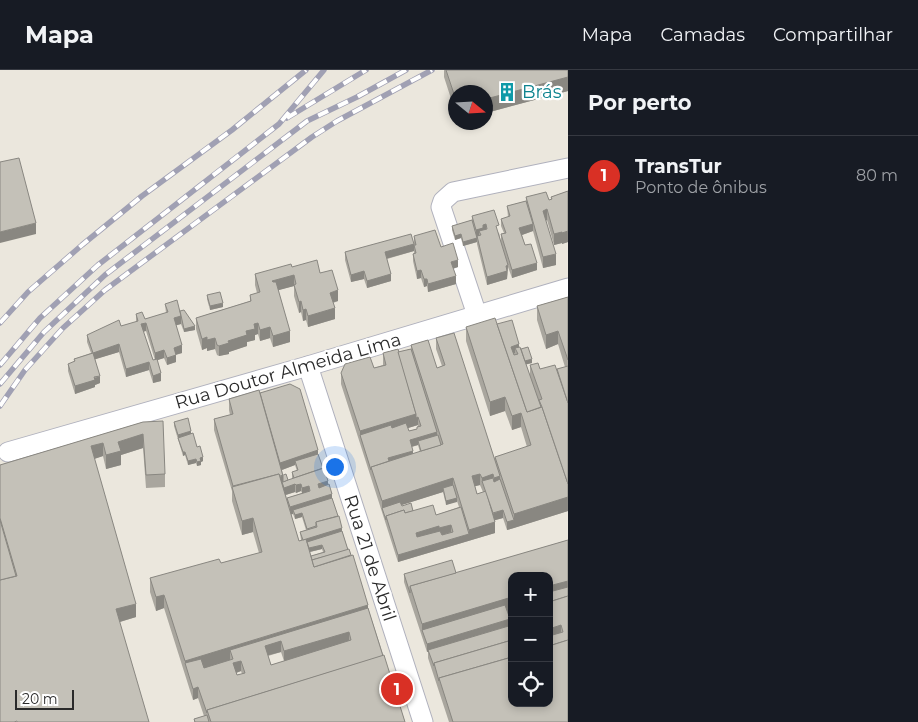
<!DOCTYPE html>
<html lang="pt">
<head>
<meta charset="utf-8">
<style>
	body { margin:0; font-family:Montserrat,sans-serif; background:#242831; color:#f1f3f6 }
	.controls { position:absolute; right:15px; bottom:15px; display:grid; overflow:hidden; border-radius:10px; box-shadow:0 2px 8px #0003 }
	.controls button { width:45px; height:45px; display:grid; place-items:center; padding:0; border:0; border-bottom:1px solid #363941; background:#171b24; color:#f1f3f6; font:25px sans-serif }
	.compass { position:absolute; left:448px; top:15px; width:45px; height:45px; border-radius:50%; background:#171b24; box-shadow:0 2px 8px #0003; rotate:108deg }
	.scale { position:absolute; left:15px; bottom:12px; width:59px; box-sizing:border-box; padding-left:5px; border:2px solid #2a2a2a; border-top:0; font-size:14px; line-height:18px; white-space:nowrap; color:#2a2a2a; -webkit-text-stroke:4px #fff; paint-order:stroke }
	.you { position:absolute; left:334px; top:396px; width:18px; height:18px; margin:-12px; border:4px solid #fff; border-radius:50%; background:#1a73e8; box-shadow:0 0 0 8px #1a73e833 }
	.badge { display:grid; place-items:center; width:32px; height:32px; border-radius:50%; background:#d93025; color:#fff; font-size:16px; font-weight:700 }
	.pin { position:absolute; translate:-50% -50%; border:2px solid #fff; box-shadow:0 1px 5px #0006 }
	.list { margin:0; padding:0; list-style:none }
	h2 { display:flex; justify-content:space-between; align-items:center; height:65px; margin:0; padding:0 20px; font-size:21px }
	h2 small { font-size:16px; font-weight:400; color:#9ea1a6 }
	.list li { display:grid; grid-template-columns:32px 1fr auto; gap:15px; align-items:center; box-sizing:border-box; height:80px; padding:0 20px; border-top:1px solid #363941 }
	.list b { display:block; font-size:19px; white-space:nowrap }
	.list p { margin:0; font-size:16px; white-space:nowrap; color:#9ea1a6 }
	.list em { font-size:16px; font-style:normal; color:#9ea1a6 }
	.icon { flex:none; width:28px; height:28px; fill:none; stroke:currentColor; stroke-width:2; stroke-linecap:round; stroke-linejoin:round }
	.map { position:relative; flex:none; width:568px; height:652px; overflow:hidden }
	header { display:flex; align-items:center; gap:30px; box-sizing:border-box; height:70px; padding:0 25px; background:#171b24; border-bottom:1px solid #363941 }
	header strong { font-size:24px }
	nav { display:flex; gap:28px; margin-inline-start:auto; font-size:18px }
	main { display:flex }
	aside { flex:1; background:#171b24 }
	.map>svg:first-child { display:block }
</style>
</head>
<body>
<header>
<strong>Mapa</strong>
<nav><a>Mapa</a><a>Camadas</a><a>Compartilhar</a></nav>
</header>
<main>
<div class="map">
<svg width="568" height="652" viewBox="0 0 568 652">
	<rect width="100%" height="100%" fill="#ebe7dd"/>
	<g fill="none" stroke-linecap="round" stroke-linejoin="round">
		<g stroke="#b0b1bd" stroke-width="21">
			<g id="minor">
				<polyline points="477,245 441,137 443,131 453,122 568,98"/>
				<polyline points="308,296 423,652"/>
				<polyline points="8,382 308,296 568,218"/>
			</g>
		</g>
		<use href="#minor" stroke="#fff" stroke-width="19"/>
		<g stroke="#a0a0b3" stroke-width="5.5">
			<g id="rail">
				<polyline points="287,48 366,0"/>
				<polyline points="0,253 28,222 82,175 142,126 232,60 306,0"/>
				<polyline points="0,295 40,248 98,195 279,54 324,0"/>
				<polyline points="0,314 44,262 105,205 307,51 357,27 406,0"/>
				<polyline points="0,336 25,300 63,258 105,220 312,67 337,51 432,0"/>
			</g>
		</g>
		<use href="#rail" stroke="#fff" stroke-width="4" stroke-dasharray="11" stroke-linecap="butt"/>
	</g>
	<g fill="#a9a69e" fill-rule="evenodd">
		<polygon points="444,0 568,0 568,21 486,43 456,22 456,44 444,7"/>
		<polygon points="568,121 568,172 562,174 562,173 554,175 547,150 546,151 556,195 543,198 533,161 522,165 525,175 537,200 512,208 508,197 507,209 487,215 477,174 477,167 477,172 463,176 461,168 455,170 452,160 452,156 472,150 472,146 499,163 501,172 501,164 504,163 501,156 501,149 508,147 507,136 526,131 526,127 549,130 551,129 551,127"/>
		<polygon points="414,166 441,177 458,197 453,199 456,214 428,222 427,216 424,217 421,208 417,209 413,191 413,184 414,183 414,174 414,181 387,189 391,211 367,218 364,209 351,212 345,190 345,182 414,174"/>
		<polygon points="292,197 320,203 338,231 333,233 335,249 308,257 306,250 303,251 301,242 299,243 294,226 294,216 278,220 290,272 273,277 270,268 260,271 258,264 255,265 255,270 247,272 247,276 229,282 229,284 219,286 217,285 215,279 207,281 207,278 202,280 196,259 196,248 250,231 250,225 257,223 255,215 255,204"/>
		<polygon points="207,225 223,237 210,240 207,229"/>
		<path d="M568,227V441L507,460L503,448L495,450V463L398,492L341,314V303L374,298L383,295V283L398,282L411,279V275L437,298L442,296L436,279V268L495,390V387L527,377L521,357L512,360L505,341L490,346L466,271V257L497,254L519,277L532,293L526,294L530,306V295L540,299H557L565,297L558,274L546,279L537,250V236ZM418,355V356L417,357V359L409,361L408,358ZM418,375L420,382L413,384L412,377ZM480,415L483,422L477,424L475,416ZM443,422L446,435L457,431L459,437L436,445L413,441L401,435Z"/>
		<path d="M165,234L180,241L195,260L184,262L181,254L176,255L182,283L176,285V292L167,295L164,288L157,290L161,311L153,313L149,300L126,307L119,282L95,289L100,313L95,315V317L75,324L68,301V294L74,292V289L91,283L87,272V265L121,256L136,252V244L145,249L166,243ZM146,261L155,290H153L143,262Z"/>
		<path d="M260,323L318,384L348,480L368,538L405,652H194V649L204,646L198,628L193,630L164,538L156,541L150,522V508L221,493L259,483L253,462L242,465L232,431V421L214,360V349L230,345L229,340V329ZM295,395L297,401L292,402V409L288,410L283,405L282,400ZM301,421L302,423L287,428V431L286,425L295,422L296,423ZM291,444H293L295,449L302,447L306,460L300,462L301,470L299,471ZM322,479L323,482L311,486L310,482ZM281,582L284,591L271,595L268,586ZM241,601L242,604L237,605L236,603Z"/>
		<polygon points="143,352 165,404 165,417 146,418 143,378 121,385 121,395 106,399 103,386 94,389 136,547 120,552 0,652 0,395"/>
		<polygon points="174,352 191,364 203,391 201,392 201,395 197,396 196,393 188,395 185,385 183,386 174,356"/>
		<path d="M568,470V652H449L428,588V581L427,582L404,512V504L456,503ZM512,506H549V633L510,556L507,542L512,541Z"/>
	</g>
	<g fill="#898781">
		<polygon points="568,7 568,21 486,43 486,29"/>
		<polygon points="547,139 547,150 543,152 543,141"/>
		<polygon points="36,153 36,164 0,173 0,162"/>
		<polygon points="486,154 486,161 479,161 479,166 476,168 476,160 483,155"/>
		<polygon points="533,154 533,161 519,166 519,158"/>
		<polygon points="568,161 568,172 562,174 562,163"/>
		<polygon points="562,162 562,173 554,175 554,164"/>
		<polygon points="461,164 461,168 455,170 455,166"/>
		<polygon points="477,168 477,172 463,176 463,172"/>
		<polygon points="414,174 414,181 385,189 385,182"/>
		<polygon points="556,184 556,195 543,198 543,187"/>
		<polygon points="458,190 458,197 451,199 451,192"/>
		<polygon points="537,193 537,200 512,208 512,200"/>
		<polygon points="508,195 507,209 487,215 487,207 506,196"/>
		<polygon points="421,200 421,208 417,209 417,201"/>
		<polygon points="364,201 364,209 351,212 351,205"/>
		<polygon points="391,204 391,211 367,218 367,211"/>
		<polygon points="294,205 294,216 272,222 272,211"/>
		<polygon points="456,206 456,214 428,222 428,214"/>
		<polygon points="424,209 427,209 427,216 424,217"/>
		<polygon points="338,220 338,231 330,233 330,223"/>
		<polygon points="301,231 301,242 299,243 299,232"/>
		<polygon points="223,233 223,237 210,240 210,236"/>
		<polygon points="335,238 335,249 308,257 308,246"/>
		<polygon points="306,239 306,250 303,251 303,240"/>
		<polygon points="181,246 181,254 174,256 174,248"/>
		<polygon points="146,253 146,261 141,262 141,254"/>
		<polygon points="258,253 258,264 255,265 255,270 247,272 247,276 229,282 229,284 219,286 219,276 246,261 254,254"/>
		<polygon points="195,256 195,260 184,262 184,259"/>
		<polygon points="270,257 270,268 260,271 260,260"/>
		<polygon points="290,261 290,272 273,277 273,266"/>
		<polygon points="558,261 558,274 546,279 546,265"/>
		<polygon points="207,267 207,278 202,280 202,269"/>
		<polygon points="215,268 215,279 207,281 207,270"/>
		<polygon points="119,274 119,282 93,290 93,283"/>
		<polygon points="519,274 519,281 515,278 515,283 511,284 511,277"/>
		<polygon points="182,275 182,283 174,285 174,278"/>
		<polygon points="164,280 164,288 155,291 155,283"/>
		<polygon points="176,285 176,292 167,295 167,288"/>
		<polygon points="532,289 532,293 524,295 524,291"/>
		<polygon points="149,292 149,300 126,307 126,299"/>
		<polygon points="161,303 161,311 153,313 153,306"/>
		<polygon points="100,306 100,313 95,315 95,317 75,324 75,316"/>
		<polygon points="505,327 505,341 490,346 490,332"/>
		<polygon points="521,343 521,357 512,360 512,346"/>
		<polygon points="416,344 418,347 418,355 362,372 360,365 360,361"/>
		<polygon points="191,361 191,364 178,368 178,365"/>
		<polygon points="437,362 437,369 418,371 418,375 410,377 410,370"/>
		<polygon points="143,364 143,378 121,385 121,395 106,399 106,385 118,372"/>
		<polygon points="103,373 103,386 91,390 91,376"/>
		<polygon points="318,380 318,388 295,391 295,395 279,401 279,393"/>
		<polygon points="413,381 413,388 390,395 388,388"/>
		<polygon points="183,382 185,382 185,385 183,386"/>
		<polygon points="203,387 203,391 201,392 201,395 197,396 197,392 200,388"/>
		<polygon points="196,389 196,393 188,395 188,391"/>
		<polygon points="324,402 295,415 295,422 282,426 234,425 283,406 283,415"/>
		<polygon points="480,404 480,415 472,417 472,406"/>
		<polygon points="493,404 493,415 482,411 482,408"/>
		<polygon points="500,406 500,417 494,419 494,408"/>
		<polygon points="453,408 453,419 443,418 443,422 383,441 382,438 382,442 382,431"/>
		<polygon points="328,411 328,418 318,422 318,414"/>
		<polygon points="301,414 301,421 296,423 296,415"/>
		<polygon points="309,416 309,424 302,426 302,418"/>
		<polygon points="332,424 332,432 293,440 293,444 290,445 290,437"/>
		<polygon points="568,427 568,441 514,458 514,444"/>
		<polygon points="457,428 457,432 446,435 446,431"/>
		<polygon points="503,440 503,448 492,451 492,444"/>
		<polygon points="302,443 302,447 295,449 295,445"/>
		<polygon points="253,448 253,462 242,465 242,451"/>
		<polygon points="514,450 514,458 507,460 507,452"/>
		<polygon points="495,452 495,463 398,492 398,485 469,464 469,460"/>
		<polygon points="451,455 451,462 439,466 439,458"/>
		<polygon points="439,456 439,464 416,470 416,463"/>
		<polygon points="342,458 342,465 304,477 303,470"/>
		<polygon points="322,475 322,479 305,483 305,479"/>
		<polygon points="568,511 568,524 549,530 549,516"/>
		<polygon points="164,525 164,538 156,541 156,527"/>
		<polygon points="512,527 512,541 425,567 422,560 422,567 422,554"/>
		<polygon points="136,534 136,547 116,553 116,539"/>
		<polygon points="368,535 368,549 281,571 281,582 265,586 230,580 230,591 189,603 185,593 185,591"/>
		<polygon points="510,549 510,557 427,582 427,574"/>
		<polygon points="561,555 561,566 549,570 549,559"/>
		<polygon points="349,562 349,573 284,592 284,581"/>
		<polygon points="241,591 241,601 233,604 233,593"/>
		<polygon points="198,617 198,628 193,630 193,619"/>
	</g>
	<g fill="#c4c1b8" stroke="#898781" fill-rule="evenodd">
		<polygon points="446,0 568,0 568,7 486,29 486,22 456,22 456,30"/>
		<polygon points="19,88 36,153 0,162 0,92"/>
		<polygon points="568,121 568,161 562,163 562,162 554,164 547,139 543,141 556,184 543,187 526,127 546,122 549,130 552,129 551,127"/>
		<polygon points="526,131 533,154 519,158 525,175 531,174 537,193 512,200 501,164 506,163 501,149 510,146 507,136"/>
		<polygon points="494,140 499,155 496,156 508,195 506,196 507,201 487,207 477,166 481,165 479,161 487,159 486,154 483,155 483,158 476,160 472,146"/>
		<polygon points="472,150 477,168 463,172 461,164 455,166 452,156"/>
		<polygon points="435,160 441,177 453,173 458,190 451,192 456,206 428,214 427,209 424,209 421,200 417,201 413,184 416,183 414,175 416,175 414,166"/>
		<polygon points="411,164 414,174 385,182 391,204 367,211 364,201 351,205 345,182"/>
		<polygon points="317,190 320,203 332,200 338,220 330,223 335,238 308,246 306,239 303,240 301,231 299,232 294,215 296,214 294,205 272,211 273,212 276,212 290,261 273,266 270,257 260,260 258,253 254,254 255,259 246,261 247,265 228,271 229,273 219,276 217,275 215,268 207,270 207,267 202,269 196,248 251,231 250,225 260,222 255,204 291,194 292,197"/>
		<polygon points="220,222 223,233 210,236 207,225"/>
		<polygon points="568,227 568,290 558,261 546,265 537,236"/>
		<polygon points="177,230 181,246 174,248 182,275 174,278 176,285 167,288 164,280 155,283 146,253 141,254 153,290 157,289 161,303 153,306 149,292 126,299 119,274 93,283 87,265 119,250 121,256 138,251 136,244 142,242 145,249 168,242 165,234"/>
		<polygon points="184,240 195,256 184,259 180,241"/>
		<polygon points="495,248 527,342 542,337 568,414 568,427 514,444 495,387 531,375 521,343 512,346 505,327 490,332 466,257"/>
		<polygon points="512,250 519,274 511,277 514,285 518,284 515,278 520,277 541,337 527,342 497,254"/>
		<polygon points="454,263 500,406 494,408 493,404 482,408 480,404 472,406 477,424 486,421 495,452 469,460 453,408 382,431 371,397 443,374 411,275 428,270 437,298 445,295 436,268"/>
		<polygon points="528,277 532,289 525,291 521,279"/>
		<polygon points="398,279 416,344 360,361 341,303 345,294 370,287 374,298 386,295 383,283"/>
		<polygon points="411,279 437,362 410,370 413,381 388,388 389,391 371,397 371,400 360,365 391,355 392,358 406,353 409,361 417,359 417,357 421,356 418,347 416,348 416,344 398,282"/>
		<polygon points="93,283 100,306 94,307 95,310 75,316 68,294 75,291 74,289"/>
		<polygon points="538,293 540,299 555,295 568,333 568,414 542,337 539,330 542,329 530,295"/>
		<polygon points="568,296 568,333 557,299"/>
		<polygon points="290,314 300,319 318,380 280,393 260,323"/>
		<polygon points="259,320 283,406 280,406 279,404 233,416 214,349 233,344 229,329"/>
		<polygon points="188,348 191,361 178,365 174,352"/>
		<polygon points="163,351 165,404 146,405 143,364 118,372 121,381 106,385 103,373 91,376 136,534 116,539 149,652 17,652 17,651 14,652 0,652 0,510 17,506 0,448 0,395 143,352"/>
		<polygon points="193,363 197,377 200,376 203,387 200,388 201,391 197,392 196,389 188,391 185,382 183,382 178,368"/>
		<polygon points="438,365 441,375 421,381 418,371"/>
		<polygon points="318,384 323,398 294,408 292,402 298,400 295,391"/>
		<polygon points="324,398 328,411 318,414 319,418 329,414 332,424 290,437 287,428 310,421 309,416 302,418 301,414 296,415 295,414 284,418 282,412"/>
		<polygon points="279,404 299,471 306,469 314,497 353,485 368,535 185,591 164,525 156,527 150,508 219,489 221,493 262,482 253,448 242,451 232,417"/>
		<polygon points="286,404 288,410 283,412 283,406 281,406"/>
		<polygon points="493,408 494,412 500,409 514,450 507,452 503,440 493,443 482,411"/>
		<polygon points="453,415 457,428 446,431 443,418"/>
		<polygon points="332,428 338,446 316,452 316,456 307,459 302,443 295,445 293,440"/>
		<polygon points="400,432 402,436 411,433 413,441 405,443 404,440 386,446 386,450 382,438"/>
		<path d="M433,435L436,445L461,437L469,464L398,485L386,446L404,440L405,443ZM451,455L453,462L442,465L440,461L417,467L416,463L439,456V458Z"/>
		<polygon points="339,446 342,458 303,470 300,462 317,457 316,452"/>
		<polygon points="0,450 16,506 0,510"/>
		<polygon points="342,461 348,480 312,490 311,486 325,482 322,475 309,478 307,472"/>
		<polygon points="568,470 568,511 549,516 549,506 512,506 512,527 422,554 410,516"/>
		<polygon points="349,479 351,485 314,497 312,490"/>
		<polygon points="452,490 456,503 410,516 410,523 404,504"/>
		<polygon points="568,517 568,526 549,532 549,522"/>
		<polygon points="568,526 568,570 549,576 549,566 563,562 561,555 549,559 549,532"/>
		<polygon points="505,535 510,549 427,574 422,560"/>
		<path d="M368,538L383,586L207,640V643L198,617L193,619L185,593L201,589L204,598L233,589L230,580ZM349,562L351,570L271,595L265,576L281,571L284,581ZM241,591L245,603L237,605L233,593Z"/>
		<polygon points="512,555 512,570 434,593 434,596 428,580"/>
		<polygon points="512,570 512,587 439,608 439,611 434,593"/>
		<polygon points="568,570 568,652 453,652 439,608 512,587 512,633 549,633 549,576"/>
		<polygon points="384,585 405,652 211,652 207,640"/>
		<polygon points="207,645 209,652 195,652 194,649"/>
	</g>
	<defs>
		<g id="building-bare" transform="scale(1.5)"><path d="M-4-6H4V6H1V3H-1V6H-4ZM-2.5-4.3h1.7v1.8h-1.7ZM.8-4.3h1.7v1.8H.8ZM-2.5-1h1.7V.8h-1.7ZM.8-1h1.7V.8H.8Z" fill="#0f9aa8" stroke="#fff" stroke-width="2.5" paint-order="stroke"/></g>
	</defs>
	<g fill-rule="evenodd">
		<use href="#building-bare" x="507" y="22"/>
	</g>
	<g text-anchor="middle" stroke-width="4.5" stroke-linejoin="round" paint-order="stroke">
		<g font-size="18" fill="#0d838f" stroke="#fff" text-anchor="start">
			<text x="522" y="28">Brás</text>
		</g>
		<g font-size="18" fill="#2a2a2a" stroke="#fff">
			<text transform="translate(288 301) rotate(-16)" y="6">Rua Doutor Almeida Lima</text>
			<text transform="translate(370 488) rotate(72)" y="6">Rua 21 de Abril</text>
		</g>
	</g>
</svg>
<div class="controls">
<button>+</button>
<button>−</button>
<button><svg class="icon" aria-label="locate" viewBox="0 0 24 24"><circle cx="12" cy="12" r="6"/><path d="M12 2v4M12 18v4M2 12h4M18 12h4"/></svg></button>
</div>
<svg class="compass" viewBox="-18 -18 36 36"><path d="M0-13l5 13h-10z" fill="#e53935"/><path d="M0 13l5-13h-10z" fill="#9ea1a6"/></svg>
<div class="scale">20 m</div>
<div class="you"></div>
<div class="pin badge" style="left:397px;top:619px">1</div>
</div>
<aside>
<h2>Por perto<small></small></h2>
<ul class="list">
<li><span class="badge">1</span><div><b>TransTur</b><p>Ponto de ônibus</p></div><em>80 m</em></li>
</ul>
</aside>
</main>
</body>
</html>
